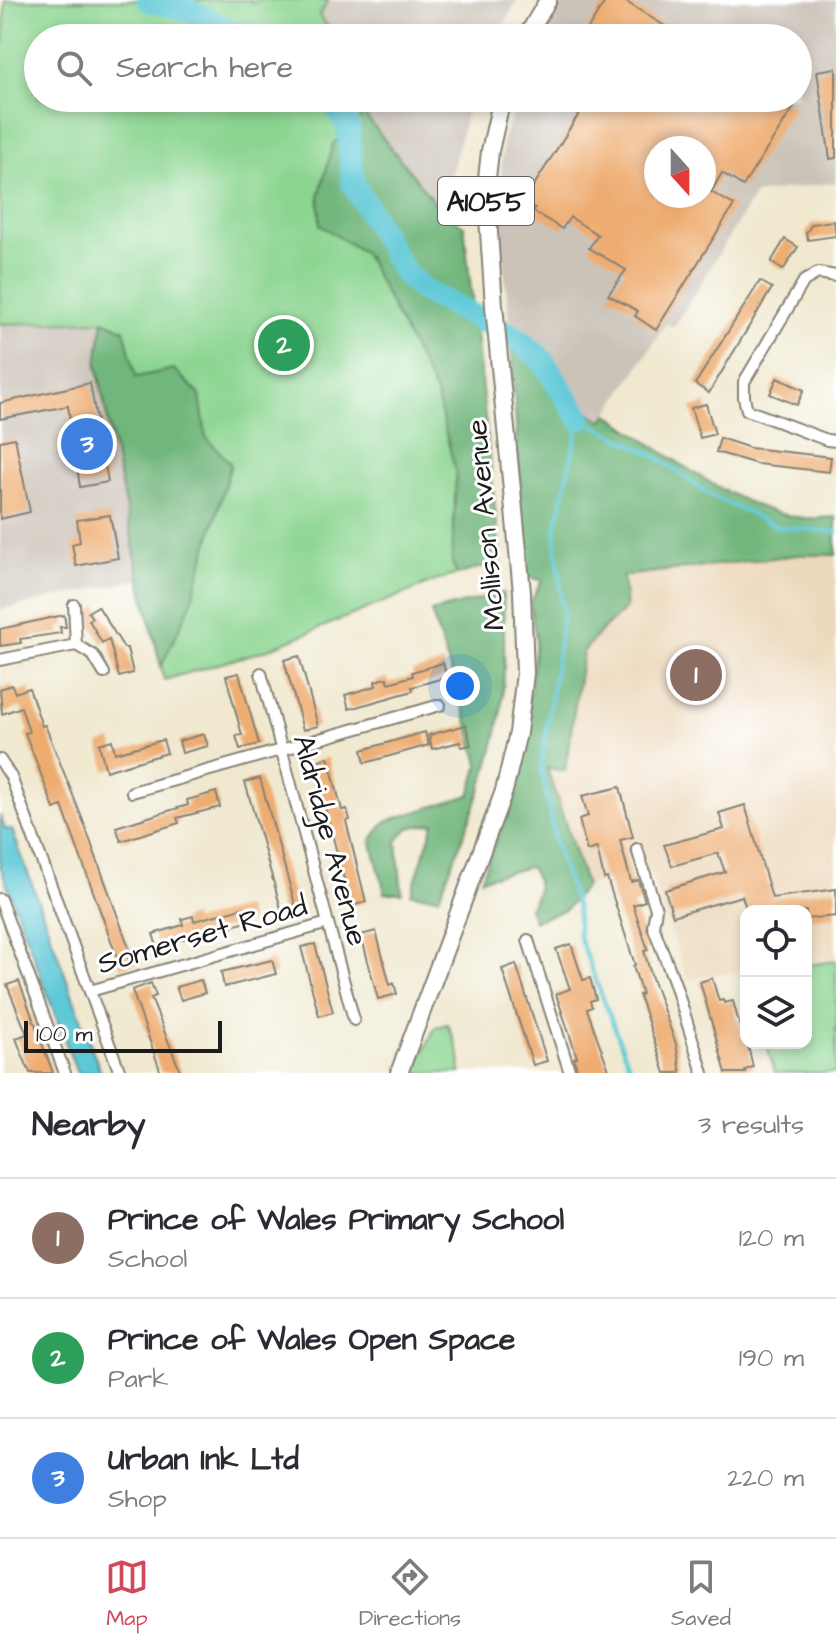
<!DOCTYPE html>
<html lang="en">
<head>
<meta charset="utf-8">
<style>
	body { margin:0; font-family:"Architects Daughter",sans-serif; background:#f7f7f7; color:#2b2b33 }
	.controls { position:absolute; right:24px; bottom:24px; display:grid; overflow:hidden; border-radius:16px; box-shadow:0 4px 12px #0003 }
	.controls button { width:72px; height:72px; display:grid; place-items:center; padding:0; border:0; border-bottom:2px solid #e1e1e2; background:#fff; color:#2b2b33; font:40px sans-serif }
	.compass { position:absolute; left:644px; top:136px; width:72px; height:72px; border-radius:50%; background:#fff; box-shadow:0 4px 12px #0003; rotate:159deg }
	.scale { position:absolute; left:24px; bottom:20px; width:198px; box-sizing:border-box; padding-left:8px; border:4px solid #1c1c1c; border-top:0; font-size:22px; line-height:28px; white-space:nowrap; color:#1c1c1c; -webkit-text-stroke:6px #fff; paint-order:stroke }
	.you { position:absolute; left:460px; top:686px; width:28px; height:28px; margin:-20px; border:6px solid #fff; border-radius:50%; background:#1a73e8; box-shadow:0 0 0 12px #1a73e833 }
	.badge { display:grid; place-items:center; width:52px; height:52px; border-radius:50%; background:#d1495b; color:#fff; font-size:26px; font-weight:700 }
	.pin { position:absolute; translate:-50% -50%; border:4px solid #fff; box-shadow:0 2px 8px #0006 }
	.list { margin:0; padding:0; list-style:none }
	h2 { display:flex; justify-content:space-between; align-items:center; height:104px; margin:0; padding:0 32px; font-size:34px }
	h2 small { font-size:26px; font-weight:400; color:#7c7c81 }
	.list li { display:grid; grid-template-columns:52px 1fr auto; gap:24px; align-items:center; box-sizing:border-box; height:120px; padding:0 32px; border-top:2px solid #e1e1e2 }
	.list b { display:block; font-size:30px; white-space:nowrap }
	.list p { margin:0; font-size:26px; white-space:nowrap; color:#7c7c81 }
	.list em { font-size:26px; font-style:normal; color:#7c7c81 }
	.icon { flex:none; width:44px; height:44px; fill:none; stroke:currentColor; stroke-width:2; stroke-linecap:round; stroke-linejoin:round }
	.map { position:relative; flex:none; width:836px; height:1073px; overflow:hidden }
	.search { position:absolute; background:#fff; box-shadow:0 4px 12px #0003; left:24px; right:24px; top:24px; height:88px; display:flex; align-items:center; gap:20px; box-sizing:border-box; padding:0 28px; border-radius:44px; color:#7c7c81; font-size:30px }
	.sheet { height:464px; background:#fff }
	nav { display:flex; justify-content:space-around; align-items:center; box-sizing:border-box; height:112px; border-top:2px solid #e1e1e2; background:#fff; font-size:22px; color:#7c7c81 }
	nav a { display:grid; justify-items:center; gap:4px }
	nav .on { color:#d1495b }
	.map>svg:first-child { display:block }
</style>
</head>
<body>
<div class="map">
<svg width="836" height="1073" viewBox="0 0 836 1073">
	<rect width="100%" height="100%" fill="#fff"/>
	<filter id="ink" filterUnits="userSpaceOnUse"><feTurbulence type="fractalNoise" baseFrequency=".0125" numOctaves="2"/><feDisplacementMap in="SourceGraphic" scale="16" xChannelSelector="R" yChannelSelector="G"/><feConvolveMatrix kernelMatrix="1 2 1 2 8 2 1 2 1" color-interpolation-filters="sRGB"/></filter>
	<filter id="wash" filterUnits="userSpaceOnUse"><feTurbulence type="fractalNoise" baseFrequency=".006" numOctaves="4" result="noise"/><feDisplacementMap in="SourceGraphic" scale="32" xChannelSelector="R" yChannelSelector="G"/><feGaussianBlur stdDeviation="1.8" result="paint"/><feColorMatrix in="noise" values="0 0 0 0 0 0 0 0 0 0 0 0 0 0 0 0 0 1.4 0 .05"/><feComposite in="paint" operator="in"/></filter>
	<g filter="url(#wash)">
		<rect width="100%" height="100%" fill="#f0e9d0"/>
		<polygon fill="#ecd8ba" points="798,555 836,555 836,957 806,961 806,911 746,911 746,970 687,979 650,870 586,886 547,767 567,584"/>
		<g fill="#cbc3b8" fill-rule="evenodd">
			<polygon points="328,0 517,0 497,38 338,38 319,16"/>
			<path d="M564,0H836V182L755,194L674,327L666,324L603,421L578,403L546,356L527,335L510,324L499,223L503,138L521,98H798V38H547ZM656,148H704V196H656Z"/>
			<polygon points="367,98 470,98 442,212 364,114"/>
			<polygon points="103,320 97,366 140,579 0,610 0,324"/>
		</g>
		<g fill="#8cd591" stroke="#547856" stroke-width="2">
			<polygon points="5,0 250,0 253,3 256,0 328,0 319,16 338,38 38,38 38,98 367,98 364,114 442,212 494,563 435,581 266,650 164,680 140,579 97,366 103,321 0,324 0,60 4,41"/>
			<polygon points="836,961 836,1073 775,1073 766,1043 806,1043 806,965"/>
			<polygon points="448,1024 460,1055 461,1073 414,1073 435,1027"/>
		</g>
		<g fill="#71b67b" stroke="#46694c" stroke-width="2">
			<polygon points="364,114 442,212 464,226 501,561 457,575 452,562 456,474 436,393 365,254 320,225 319,196 333,144"/>
			<polygon points="103,320 124,329 136,377 174,369 200,395 206,437 231,464 191,603 161,667 140,579 97,366"/>
			<path d="M510,324C544,345 552,372 577,401C583,409 594,415 602,421L608,414C659,449 742,514 805,518C815,519 826,517 836,517V555H798L623,576L626,608L598,634L583,652L565,771L547,768L586,886L565,910L534,921L529,908C540,892 540,884 530,867L481,879L497,837L518,761L527,717L536,639L530,604L542,580L525,577Z"/>
			<path d="M503,593C504,637 507,685 498,728C485,787 461,842 439,897L411,894L434,823L408,828L397,841L402,893H385L371,840L386,821L470,795L479,764L467,720L431,612Z"/>
		</g>
		<polygon fill="#5dc8d7" stroke="#3c727a" stroke-width="2" points="0,815 5,829 12,830 101,1073 77,1073 0,866"/>
		<g fill="none" stroke-linecap="round" stroke-linejoin="round">
			<polyline stroke="#5dc8d7" stroke-width="4" points="632,1073 579,937 577,908 556,846 541,768 563,614 555,533 580,418 655,456 710,495 778,527 836,532"/>
			<g stroke="#5dc8d7" stroke-width="24">
				<polyline points="149,0 188,10 242,38"/>
				<polyline points="332,98 348,127 353,183 403,271 422,290 517,338 542,360 580,418"/>
			</g>
		</g>
		<g id="blocks">
			<g fill="#eeac70" fill-rule="evenodd">
				<polygon points="606,0 623,0 684,38 582,38"/>
				<polygon points="836,68 836,158 830,159 817,71"/>
				<path d="M589,98H780L794,107L743,186L722,173L711,192L734,205L656,330L635,316L638,311L608,295L626,270L589,248L598,235L570,217L562,229L533,211L535,208L524,201ZM656,148H704V196H656Z"/>
				<polygon points="834,221 836,236 808,240 806,233 812,224"/>
				<polygon points="785,239 798,247 783,270 771,262"/>
				<polygon points="760,281 772,288 709,393 695,384"/>
				<polygon points="777,378 804,390 797,405 770,394"/>
				<polygon points="90,383 108,482 80,487 68,406 0,419 0,403"/>
				<polygon points="706,404 715,434 700,438 691,408"/>
				<polygon points="15,438 30,512 0,519 0,441"/>
				<polygon points="720,438 750,448 831,457 829,472 757,464 716,452"/>
				<polygon points="110,515 118,558 76,566 72,544 80,542 77,520"/>
				<polygon points="98,606 124,648 127,648 133,673 119,677 109,639 102,643 89,620 92,618 88,612"/>
				<polygon points="64,615 66,627 60,627 61,633 20,639 21,643 0,646 0,629"/>
				<polygon points="299,656 318,726 303,730 284,660"/>
				<polygon points="443,663 447,677 412,687 413,691 349,709 345,695 376,686 375,681 387,678 389,683 413,676 412,672"/>
				<polygon points="239,673 259,744 240,749 236,736 242,735 226,676"/>
				<polygon points="12,685 15,693 29,688 42,726 45,725 82,818 131,953 136,952 140,962 121,968 62,806 54,809 39,769 25,733 29,732 21,707 2,714 0,689"/>
				<polygon points="466,725 471,745 461,747 460,742 432,749 429,735"/>
				<polygon points="425,732 429,745 365,763 362,750"/>
				<polygon points="204,734 208,746 182,753 179,741"/>
				<polygon points="112,740 115,753 163,740 167,753 106,771 99,744"/>
				<polygon points="328,757 342,810 347,809 350,820 346,821 366,902 351,906 313,762"/>
				<polygon points="260,778 296,908 282,912 245,782"/>
				<polygon points="620,787 633,837 620,840 631,882 638,880 645,901 633,905 648,950 644,951 652,978 676,1044 681,1073 665,1073 639,995 642,994 633,966 635,965 607,878 604,879 597,848 587,851 579,819 588,816 582,796"/>
				<polygon points="216,792 220,807 177,818 179,823 121,841 116,827 188,805 187,800"/>
				<polygon points="745,805 772,898 836,889 836,916 806,919 806,911 747,911 742,896 673,916 665,890 725,872 718,853 672,866 664,845 724,829 719,813"/>
				<polygon points="246,907 250,921 157,946 153,934 183,925 182,919 193,916 194,921"/>
				<polygon points="376,931 390,985 394,983 397,994 378,999 361,935"/>
				<polygon points="315,944 333,1012 319,1016 301,947"/>
				<polygon points="571,944 583,980 590,978 596,999 590,1001 592,1007 587,1009 610,1073 578,1073 574,1058 577,1057 556,994 570,989 556,949"/>
				<polygon points="272,960 276,974 224,987 221,972"/>
				<polygon points="516,964 547,1061 533,1065 502,969"/>
				<polygon points="712,978 719,1001 723,1000 724,1003 733,1001 743,1038 746,1037 753,1067 745,1070 746,1073 726,1073 700,982"/>
				<polygon points="201,980 205,993 181,1000 176,987"/>
				<polygon points="19,981 53,1073 30,1073 22,1054 16,1038 27,1034 7,985"/>
				<polygon points="151,983 156,996 151,998 181,1073 161,1073 132,990"/>
			</g>
		</g>
	</g>
	<g filter="url(#ink)">
		<use href="#blocks" fill-opacity="0" stroke="#868276" stroke-width="2"/>
		<g fill="none" stroke-linecap="round" stroke-linejoin="round">
			<g stroke="#868276" stroke-width="14">
				<g id="street">
					<polyline points="836,276 818,273 804,281 744,382 744,398 747,410 827,440 836,441"/>
					<polyline points="74,605 76,645 93,655 104,673"/>
					<polyline points="0,660 76,645"/>
					<polyline points="261,673 354,1020"/>
					<polyline points="0,760 11,777 120,1073"/>
					<polyline points="132,792 440,705"/>
					<polyline points="637,849 656,909 653,926 674,981 703,1073"/>
					<polyline points="0,899 65,1073"/>
					<polyline points="528,940 570,1073"/>
					<polyline points="90,991 328,923"/>
				</g>
			</g>
			<g stroke="#868276" stroke-width="20">
				<g id="primary">
					<polyline points="526,38 548,0"/>
					<polyline points="399,1073 504,791 518,733 525,673 522,592 494,306 486,188 490,151 502,98"/>
				</g>
			</g>
			<use href="#street" stroke="#fff" stroke-width="10"/>
			<use href="#primary" stroke="#fff" stroke-width="16"/>
		</g>
	</g>
	<g text-anchor="middle" stroke-width="6" stroke-linejoin="round" paint-order="stroke">
		<rect fill="#fff" stroke="#606060" stroke-width="2" x="438" y="177" width="96" height="48" rx="6"/>
		<g font-size="28" font-weight="bold" fill="#1c1c1c">
			<text x="486" y="211">A1055</text>
		</g>
		<g font-size="30" fill="#1c1c1c" stroke="#fff">
			<text transform="translate(485 525) rotate(-95)" y="10">Mollison Avenue</text>
			<text transform="translate(331 840) rotate(75)" y="10">Aldridge Avenue</text>
			<text transform="translate(202 934) rotate(-16)" y="10">Somerset Road</text>
		</g>
	</g>
</svg>
<div class="controls">
<button><svg class="icon" aria-label="locate" viewBox="0 0 24 24"><circle cx="12" cy="12" r="6"/><path d="M12 2v4M12 18v4M2 12h4M18 12h4"/></svg></button>
<button><svg class="icon" aria-label="layers" viewBox="0 0 24 24"><path d="M12 4l9 5-9 5-9-5zM3 14l9 5 9-5"/></svg></button>
</div>
<svg class="compass" viewBox="-18 -18 36 36"><path d="M0-13l5 13h-10z" fill="#e53935"/><path d="M0 13l5-13h-10z" fill="#7c7c81"/></svg>
<div class="scale">100 m</div>
<div class="you"></div>
<div class="pin badge" style="left:696px;top:675px;background:#8d6e63">1</div>
<div class="pin badge" style="left:284px;top:345px;background:#2e9e5b">2</div>
<div class="pin badge" style="left:87px;top:444px;background:#3f7fe0">3</div>
<div class="search"><svg class="icon" aria-label="search" viewBox="0 0 24 24"><circle cx="10" cy="10" r="6"/><path d="M15 15l6 6"/></svg>Search here</div>
</div>
<section class="sheet">
<h2>Nearby<small>3 results</small></h2>
<ul class="list">
<li><span class="badge" style="background:#8d6e63">1</span><div><b>Prince of Wales Primary School</b><p>School</p></div><em>120 m</em></li>
<li><span class="badge" style="background:#2e9e5b">2</span><div><b>Prince of Wales Open Space</b><p>Park</p></div><em>190 m</em></li>
<li><span class="badge" style="background:#3f7fe0">3</span><div><b>Urban Ink Ltd</b><p>Shop</p></div><em>220 m</em></li>
</ul>
</section>
<nav>
<a class="on"><svg class="icon" aria-label="map" viewBox="0 0 24 24"><path d="M3 6l6-2 6 2 6-2v14l-6 2-6-2-6 2zM9 4v14M15 6v14"/></svg>Map</a>
<a><svg class="icon" aria-label="directions" viewBox="0 0 24 24"><path d="M12 3l9 9-9 9-9-9zM9 14v-3h6M13 9l2 2-2 2"/></svg>Directions</a>
<a><svg class="icon" aria-label="saved" viewBox="0 0 24 24"><path d="M7 4h10v16l-5-4-5 4z"/></svg>Saved</a>
</nav>
</body>
</html>
